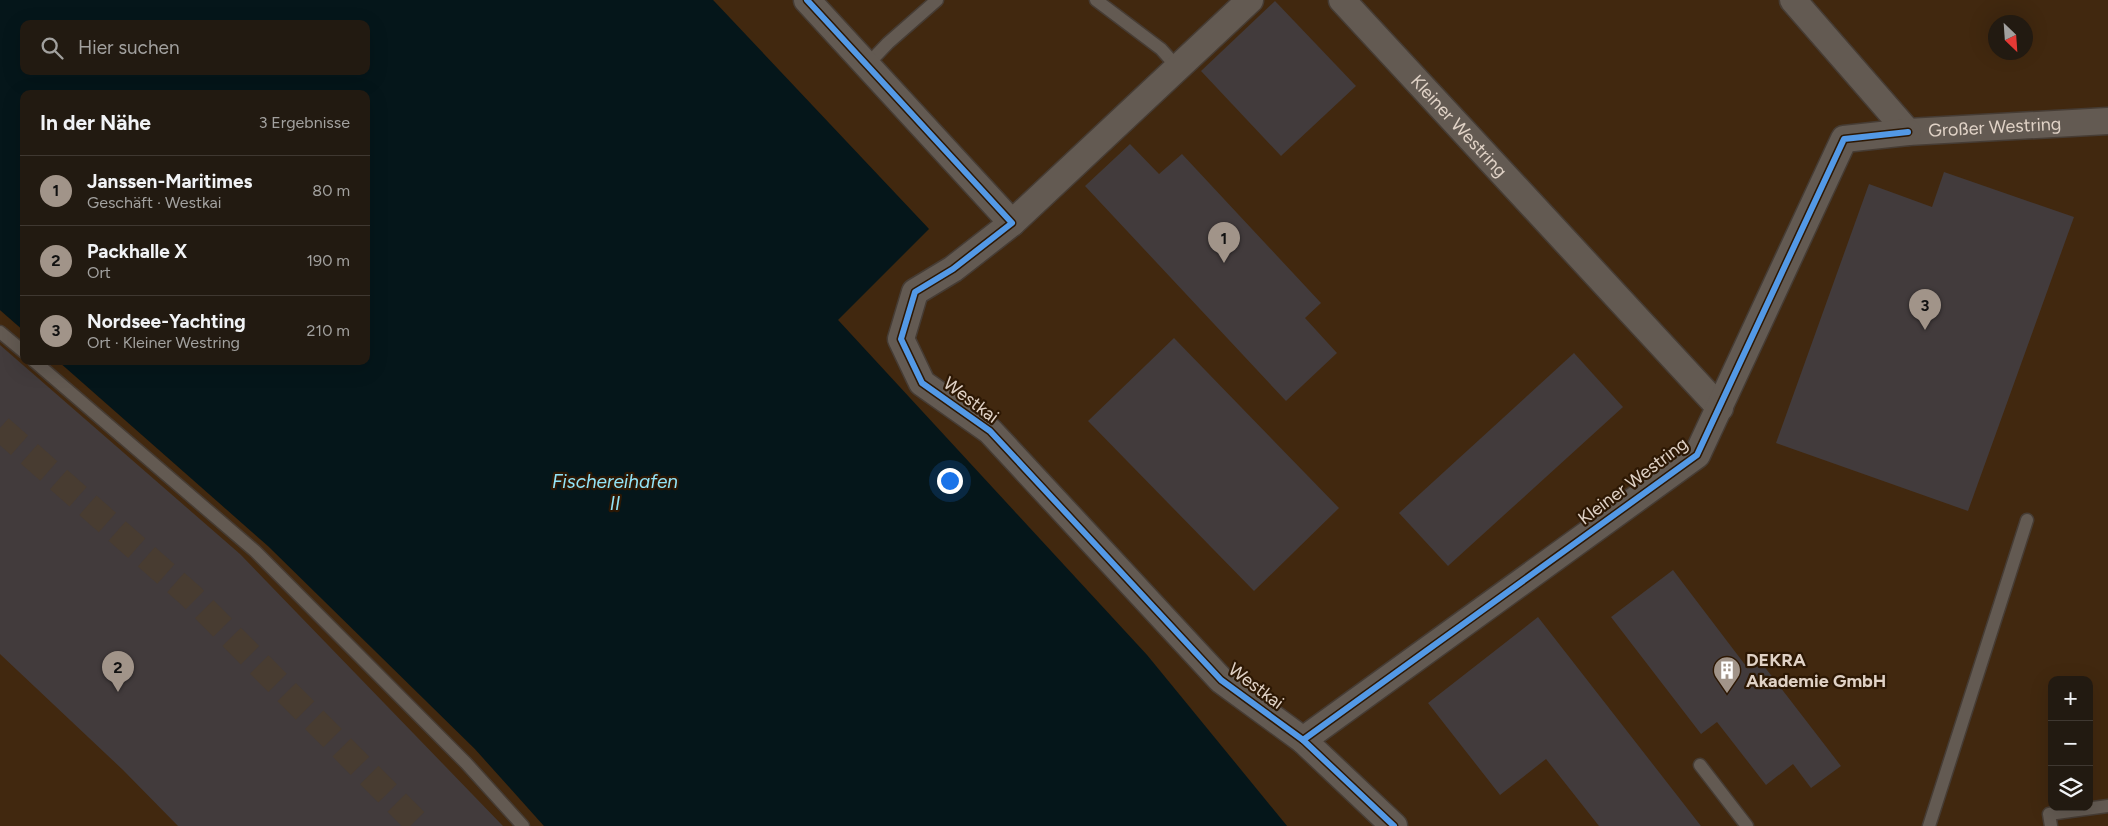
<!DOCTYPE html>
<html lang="de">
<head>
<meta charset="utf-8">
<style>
	body { margin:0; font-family:Figtree,sans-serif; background:#2e271f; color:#f1f3f6 }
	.controls { position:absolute; right:15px; bottom:15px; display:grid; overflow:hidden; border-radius:10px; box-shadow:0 5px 20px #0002 }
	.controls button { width:45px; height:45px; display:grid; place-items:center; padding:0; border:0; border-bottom:1px solid #3f3831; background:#221a11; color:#f1f3f6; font:25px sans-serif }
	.compass { position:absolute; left:1988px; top:15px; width:45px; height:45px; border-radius:50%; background:#221a11; box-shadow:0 5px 20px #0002; rotate:155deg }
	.you { position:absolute; left:949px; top:480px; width:18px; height:18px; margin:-12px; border:4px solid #fff; border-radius:50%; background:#1a73e8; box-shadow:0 0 0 8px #1a73e833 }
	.badge { display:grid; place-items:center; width:32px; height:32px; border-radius:50%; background:#a19489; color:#111; font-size:16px; font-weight:700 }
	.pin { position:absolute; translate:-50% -41px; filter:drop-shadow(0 1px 2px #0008) }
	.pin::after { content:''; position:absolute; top:26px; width:18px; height:15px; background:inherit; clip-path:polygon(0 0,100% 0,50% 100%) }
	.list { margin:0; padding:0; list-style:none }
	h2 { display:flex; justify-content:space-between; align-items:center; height:65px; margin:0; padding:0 20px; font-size:21px }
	h2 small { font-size:16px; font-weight:400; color:#a2a19f }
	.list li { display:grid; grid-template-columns:32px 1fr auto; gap:15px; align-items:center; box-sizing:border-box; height:70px; padding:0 20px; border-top:1px solid #3f3831 }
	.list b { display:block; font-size:19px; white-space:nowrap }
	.list p { margin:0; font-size:16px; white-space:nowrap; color:#a2a19f }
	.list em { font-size:16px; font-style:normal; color:#a2a19f }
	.icon { flex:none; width:28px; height:28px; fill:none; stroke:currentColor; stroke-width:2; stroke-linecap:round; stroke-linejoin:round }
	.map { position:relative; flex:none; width:2108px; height:826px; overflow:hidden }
	.search { position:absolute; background:#221a11; box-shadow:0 5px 20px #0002; left:20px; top:20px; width:350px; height:55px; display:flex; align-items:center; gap:12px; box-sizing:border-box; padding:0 18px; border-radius:10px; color:#a2a19f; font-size:19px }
	.panel { position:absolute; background:#221a11; box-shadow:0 5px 20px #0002; left:20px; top:90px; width:350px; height:275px; border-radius:10px }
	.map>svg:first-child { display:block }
</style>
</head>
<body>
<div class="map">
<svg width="2108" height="826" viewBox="0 0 2108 826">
	<rect width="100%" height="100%" fill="#2d2217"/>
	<g fill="#41280f" fill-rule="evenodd">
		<path d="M713,0H2108V826H1287L1147,655L837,319L928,228ZM1996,22H2026V52H1996ZM2052,680H2089V807H2052Z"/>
		<polygon points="0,310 24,331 24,361 58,361 268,546 475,749 544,826 0,826"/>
	</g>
	<path fill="#05161a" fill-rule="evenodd" d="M0,0H713L929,229L838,320L1147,655L1287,826H544L475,749L268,546L58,361H366V94H24V331L0,310ZM24,24H366V71H24Z"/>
	<g fill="#423b3c">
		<polygon points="1275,1 1356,86 1281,156 1201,71"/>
		<polygon points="1130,144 1159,174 1182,154 1321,303 1305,318 1337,353 1286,401 1085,186"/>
		<polygon points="1944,172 2074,217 1968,511 1776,443 1869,184 1932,207"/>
		<polygon points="1174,338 1339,508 1254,591 1088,421"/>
		<polygon points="0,345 240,554 503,826 178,826 123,770 0,654"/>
		<polygon points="1574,353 1623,407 1448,566 1399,513"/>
		<polygon points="1673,570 1746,666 1757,657 1841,766 1811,788 1793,764 1766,785 1717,722 1701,734 1611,617"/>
		<polygon points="1538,617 1701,826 1599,826 1546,759 1500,795 1428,703"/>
	</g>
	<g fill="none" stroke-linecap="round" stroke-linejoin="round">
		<polyline stroke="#483c31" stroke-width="26" stroke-dasharray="26 13" stroke-linecap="butt" points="0,428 191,596 420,826"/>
		<g stroke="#463c34" stroke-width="15">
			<g id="lane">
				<polyline points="1096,0 1161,49 1178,68"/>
				<polyline points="867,65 888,43 937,0"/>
				<polyline points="0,332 24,352"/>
				<polyline points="34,361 255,551 466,763 523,826"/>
				<polyline points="1700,765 1747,826"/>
				<polyline points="1929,826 2027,520"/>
				<polyline points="2051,826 2049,814 2108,806"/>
			</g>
		</g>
		<g stroke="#463c34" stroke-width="29">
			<g id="street">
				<polyline points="807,0 1012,223 953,269 915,292 901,339 922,383 990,431 1221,680 1303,740 1394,826"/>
				<path id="s1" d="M1342,0L1720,408"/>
				<path id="s2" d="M1793,0L1908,132L2108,121"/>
				<polyline points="1012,223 1250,0"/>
				<polyline points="1303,740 1697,455 1844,139 1908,132"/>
			</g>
		</g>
		<use href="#lane" stroke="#635a52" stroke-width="12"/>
		<use href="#street" stroke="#635a52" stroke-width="26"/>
		<g stroke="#2d1804" stroke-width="9">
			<g id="cycleway">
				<polyline points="807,0 1012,223 953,269 915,292 901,339 922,383 990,431 1221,680 1303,740 1394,826"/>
				<polyline points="1303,740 1697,455 1844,139 1908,132"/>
			</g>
		</g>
		<use href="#cycleway" stroke="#5399e6" stroke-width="6"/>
	</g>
	<defs>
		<g id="building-pin" transform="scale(1.4375)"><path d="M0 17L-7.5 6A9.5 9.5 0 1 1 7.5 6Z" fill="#a19489" stroke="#2d1804"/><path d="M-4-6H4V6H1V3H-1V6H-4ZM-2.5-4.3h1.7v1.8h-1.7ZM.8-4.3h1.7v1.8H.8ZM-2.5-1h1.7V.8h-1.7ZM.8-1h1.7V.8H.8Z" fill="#fff"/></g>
	</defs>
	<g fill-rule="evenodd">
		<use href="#building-pin" x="1727" y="670"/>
	</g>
	<g text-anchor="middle" stroke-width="4.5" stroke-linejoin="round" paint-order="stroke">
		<g font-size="18" fill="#e0d2c6" stroke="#2d1804">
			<text dy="6" stroke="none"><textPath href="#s1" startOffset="172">Kleiner Westring</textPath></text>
			<text dy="6" stroke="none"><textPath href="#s2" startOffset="262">Großer Westring</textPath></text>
			<text transform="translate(971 400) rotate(37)" y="6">Westkai</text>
			<text transform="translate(1633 481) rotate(-37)" y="6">Kleiner Westring</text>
			<text transform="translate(1256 686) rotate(37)" y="6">Westkai</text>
		</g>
		<g font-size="18" font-weight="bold" fill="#e0d2c6" stroke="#2d1804" text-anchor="start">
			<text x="1746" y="666">DEKRA<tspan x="1746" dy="21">Akademie GmbH</tspan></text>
		</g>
		<g font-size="19" font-style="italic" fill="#93e4f8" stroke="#2d1804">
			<text x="615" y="488">Fischereihafen<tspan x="615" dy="22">II</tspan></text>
		</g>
	</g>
</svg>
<div class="controls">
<button>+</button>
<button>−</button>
<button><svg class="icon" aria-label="layers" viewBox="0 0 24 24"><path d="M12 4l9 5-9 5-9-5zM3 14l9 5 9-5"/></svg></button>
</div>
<svg class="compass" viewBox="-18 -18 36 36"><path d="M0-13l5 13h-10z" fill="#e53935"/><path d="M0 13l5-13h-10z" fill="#a2a19f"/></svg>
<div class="you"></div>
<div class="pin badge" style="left:1224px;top:263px">1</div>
<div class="pin badge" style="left:118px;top:692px">2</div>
<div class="pin badge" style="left:1925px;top:330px">3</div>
<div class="search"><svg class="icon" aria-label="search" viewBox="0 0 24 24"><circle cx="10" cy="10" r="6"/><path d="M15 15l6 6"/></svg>Hier suchen</div>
<section class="panel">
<h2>In der Nähe<small>3 Ergebnisse</small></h2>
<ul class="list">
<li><span class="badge">1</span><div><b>Janssen-Maritimes</b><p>Geschäft · Westkai</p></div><em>80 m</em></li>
<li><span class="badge">2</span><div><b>Packhalle X</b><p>Ort</p></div><em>190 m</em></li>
<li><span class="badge">3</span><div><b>Nordsee-Yachting</b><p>Ort · Kleiner Westring</p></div><em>210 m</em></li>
</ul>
</section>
</div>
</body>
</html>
